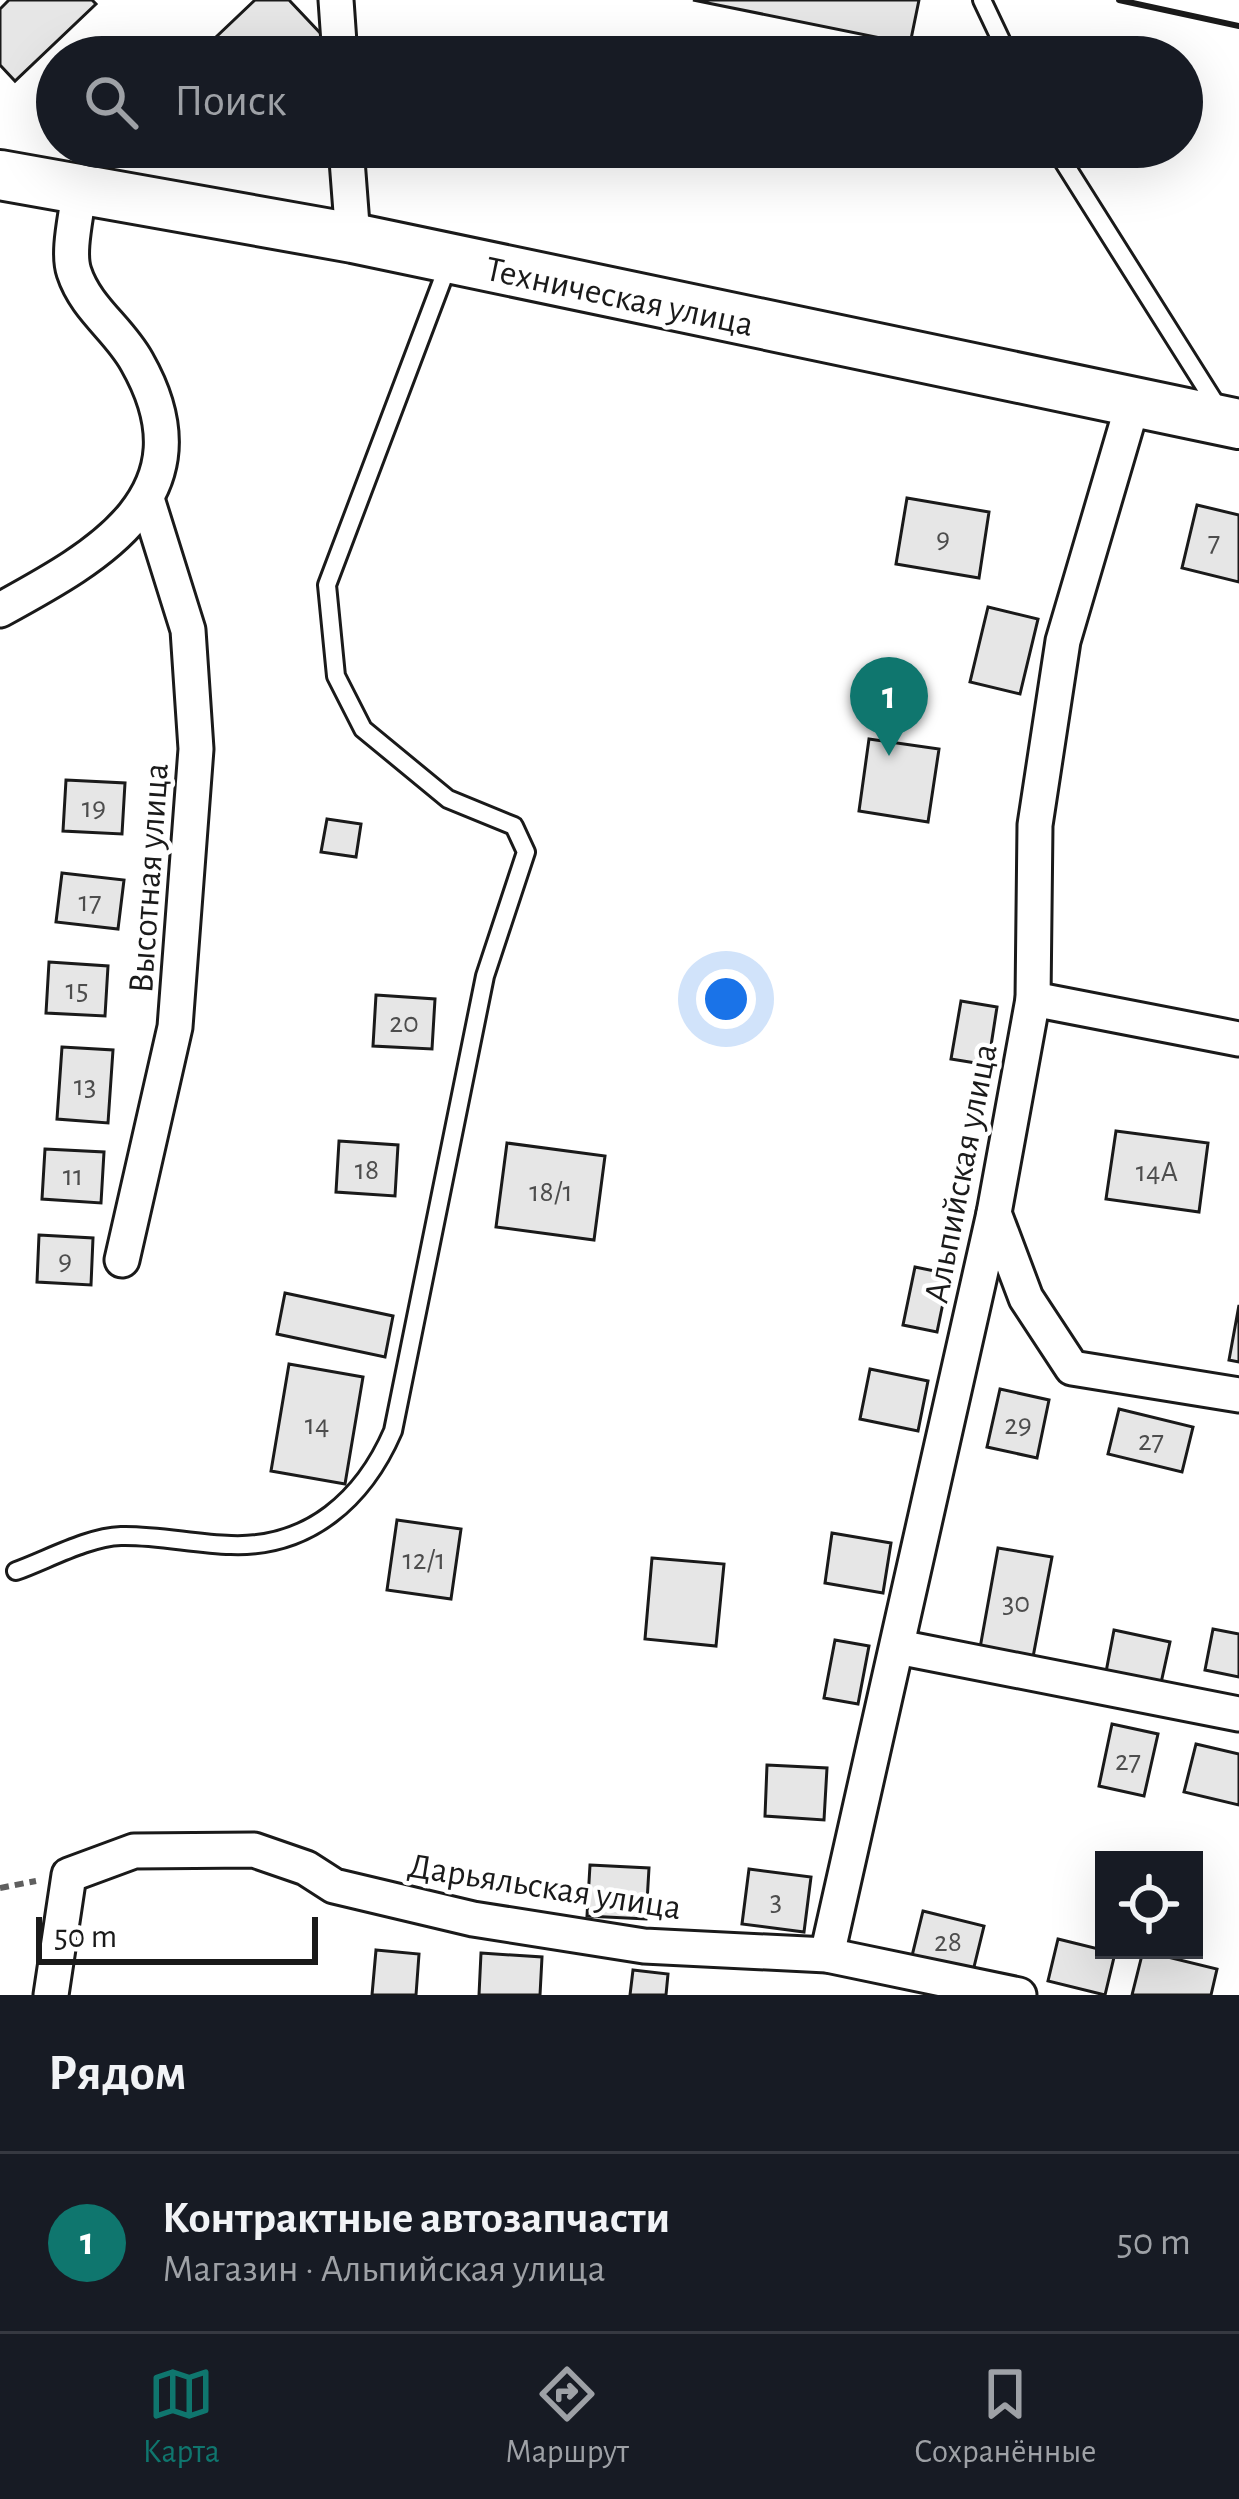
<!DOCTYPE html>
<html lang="ru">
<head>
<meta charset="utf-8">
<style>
	body { margin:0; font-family:"Alegreya Sans",sans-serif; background:#20242c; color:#f1f3f6 }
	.controls { position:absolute; right:36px; bottom:36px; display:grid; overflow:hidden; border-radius:0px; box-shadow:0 12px 48px #0002 }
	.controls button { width:108px; height:108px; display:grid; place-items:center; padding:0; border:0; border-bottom:3px solid #363941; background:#171b24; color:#f1f3f6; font:60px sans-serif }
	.scale { position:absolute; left:36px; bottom:30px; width:282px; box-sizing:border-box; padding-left:12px; border:6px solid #1a1a1a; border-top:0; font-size:33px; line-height:42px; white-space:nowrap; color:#1a1a1a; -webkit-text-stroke:9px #fff; paint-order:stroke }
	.you { position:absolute; left:726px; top:999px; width:42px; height:42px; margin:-30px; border:9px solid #fff; border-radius:50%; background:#1a73e8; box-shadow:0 0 0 18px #1a73e833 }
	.badge { display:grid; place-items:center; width:78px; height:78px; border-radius:50%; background:#0f766e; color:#fff; font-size:39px; font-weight:700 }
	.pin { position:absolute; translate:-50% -99px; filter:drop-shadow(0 3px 6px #0008) }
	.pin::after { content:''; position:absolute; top:63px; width:42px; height:36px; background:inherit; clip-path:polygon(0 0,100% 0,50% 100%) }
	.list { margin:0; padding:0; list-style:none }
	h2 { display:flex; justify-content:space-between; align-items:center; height:156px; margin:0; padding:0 48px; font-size:51px }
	h2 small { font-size:39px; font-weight:400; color:#9ea1a6 }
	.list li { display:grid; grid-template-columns:78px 1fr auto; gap:36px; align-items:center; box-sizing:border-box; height:180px; padding:0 48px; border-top:3px solid #363941 }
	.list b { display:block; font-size:45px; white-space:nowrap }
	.list p { margin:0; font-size:39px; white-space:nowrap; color:#9ea1a6 }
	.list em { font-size:39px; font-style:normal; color:#9ea1a6 }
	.icon { flex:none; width:66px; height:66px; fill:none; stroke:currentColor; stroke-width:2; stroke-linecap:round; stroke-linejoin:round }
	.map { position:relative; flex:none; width:1239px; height:1995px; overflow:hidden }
	.search { position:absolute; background:#171b24; box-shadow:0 12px 48px #0002; left:36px; right:36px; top:36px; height:132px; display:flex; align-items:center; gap:30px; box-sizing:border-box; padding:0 42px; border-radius:66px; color:#9ea1a6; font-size:45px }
	.sheet { height:336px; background:#171b24 }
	nav { display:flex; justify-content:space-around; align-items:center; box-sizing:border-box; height:168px; border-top:3px solid #363941; background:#171b24; font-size:33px; color:#9ea1a6 }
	nav a { display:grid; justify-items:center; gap:6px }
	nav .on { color:#0f766e }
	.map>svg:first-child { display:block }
</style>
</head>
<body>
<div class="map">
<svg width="1239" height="1995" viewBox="0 0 1239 1995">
	<rect width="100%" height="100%" fill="#fff"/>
	<g fill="#e6e6e6" stroke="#1a1a1a" stroke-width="3">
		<polygon points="9,0 92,0 96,4 15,81 0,65 0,9"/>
		<polygon points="255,0 289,0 323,36 301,57 195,57"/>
		<polygon points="693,0 919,0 910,44"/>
		<polygon points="907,498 989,512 979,578 896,564"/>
		<polygon points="1197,505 1239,515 1239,582 1182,568"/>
		<polygon points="988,607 1038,619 1020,694 970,682"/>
		<polygon points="869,739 939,749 928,822 859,811"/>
		<polygon points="66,780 125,783 122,834 63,831"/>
		<polygon points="327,819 361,824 356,857 321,852"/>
		<polygon points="62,873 124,880 118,929 56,922"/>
		<polygon points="49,962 108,966 105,1016 46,1013"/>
		<polygon points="376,995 435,999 432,1049 373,1046"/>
		<polygon points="961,1001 997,1007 988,1065 951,1059"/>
		<polygon points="62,1047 113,1050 108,1123 57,1119"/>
		<polygon points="1116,1131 1208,1143 1199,1212 1106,1199"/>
		<polygon points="339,1141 398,1145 395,1196 336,1192"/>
		<polygon points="507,1143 605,1156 594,1240 496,1227"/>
		<polygon points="45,1149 104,1152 101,1203 42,1199"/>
		<polygon points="39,1235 93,1238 91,1285 37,1282"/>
		<polygon points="915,1267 949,1274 937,1332 903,1325"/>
		<polygon points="285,1293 393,1316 385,1357 277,1334"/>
		<polygon points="1239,1305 1239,1362 1229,1360"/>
		<polygon points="289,1364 363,1377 345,1484 271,1471"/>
		<polygon points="870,1369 928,1381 918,1431 860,1419"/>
		<polygon points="1000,1389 1049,1400 1037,1458 987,1447"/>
		<polygon points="1119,1409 1193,1427 1182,1472 1108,1454"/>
		<polygon points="397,1520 461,1529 451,1599 387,1590"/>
		<polygon points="832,1533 891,1543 883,1593 825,1583"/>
		<polygon points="998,1548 1052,1557 1033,1657 980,1648"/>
		<polygon points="652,1558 724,1564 716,1646 645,1639"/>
		<polygon points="1213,1629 1239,1634 1239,1677 1205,1670"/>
		<polygon points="1114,1630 1170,1642 1161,1683 1106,1672"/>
		<polygon points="835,1640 869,1646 858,1704 824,1698"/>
		<polygon points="1112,1724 1158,1734 1144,1796 1099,1786"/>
		<polygon points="1196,1744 1239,1754 1239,1805 1184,1792"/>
		<polygon points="767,1765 827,1768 824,1820 765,1816"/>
		<polygon points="590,1865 649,1868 646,1919 587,1916"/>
		<polygon points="749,1869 811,1877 804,1932 742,1924"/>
		<polygon points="923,1911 984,1926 973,1971 912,1956"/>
		<polygon points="1058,1939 1115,1953 1105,1995 1048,1981"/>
		<polygon points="376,1950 419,1954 416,1995 372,1995"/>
		<polygon points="1143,1951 1217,1969 1211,1995 1132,1995"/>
		<polygon points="481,1953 542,1957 540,1995 479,1995"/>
		<polygon points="633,1970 668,1974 666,1995 630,1995"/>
	</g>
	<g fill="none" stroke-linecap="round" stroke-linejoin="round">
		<g stroke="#1a1a1a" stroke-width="22">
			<g id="lane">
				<polyline points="982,0 1009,57"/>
				<polyline points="1054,147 1219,409"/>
				<path d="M16,1571C47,1560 88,1537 121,1536C157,1535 194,1544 231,1545C310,1548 364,1498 393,1431L485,976L526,852L514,826L448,799L363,729L336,676L327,585L450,260"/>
			</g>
		</g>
		<g stroke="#1a1a1a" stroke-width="39">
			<g id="street">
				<polyline points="336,0 340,57"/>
				<polyline points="346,147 353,238"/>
				<path d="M0,610C99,556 212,494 137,362C119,329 86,309 74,272C67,251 77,214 79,191"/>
				<polyline points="1033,999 1239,1039"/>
				<polyline points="994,1213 1026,1298 1072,1368 1239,1395"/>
				<polyline points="122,1260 175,1027 196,749 188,630 148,502"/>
				<polyline points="898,1647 1239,1714"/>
				<polyline points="827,1955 994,1213 1033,999 1035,825 1063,641 1133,403"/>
				<polyline points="51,1995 69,1875 134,1851 254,1850 306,1868 334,1886 473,1919 644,1946 827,1955 1019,1995"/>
			</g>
		</g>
		<g stroke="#1a1a1a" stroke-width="54">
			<polyline id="secondary" points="0,175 353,238 1239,424"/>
		</g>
		<polyline stroke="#5f5f5f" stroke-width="6" stroke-dasharray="9 6" stroke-linecap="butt" points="0,1888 36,1881"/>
		<use href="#lane" stroke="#fff" stroke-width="16"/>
		<use href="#street" stroke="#fff" stroke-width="33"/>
		<use href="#secondary" stroke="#fff" stroke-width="48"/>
		<polyline stroke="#1a1a1a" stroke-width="6" points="1119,0 1239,26"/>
	</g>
	<g text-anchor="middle" stroke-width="9" stroke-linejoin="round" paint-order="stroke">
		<g font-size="30" fill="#4d4d4d">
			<text x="943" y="548">9</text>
			<text x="1214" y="551">7</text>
			<text x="94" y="817">19</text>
			<text x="90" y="911">17</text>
			<text x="77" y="999">15</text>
			<text x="404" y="1032">20</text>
			<text x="85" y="1095">13</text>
			<text x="367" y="1179">18</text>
			<text x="1157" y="1181">14А</text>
			<text x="73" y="1185">11</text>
			<text x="551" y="1201">18/1</text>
			<text x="65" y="1270">9</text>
			<text x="317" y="1434">14</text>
			<text x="1018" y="1434">29</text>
			<text x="1151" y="1450">27</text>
			<text x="424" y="1569">12/1</text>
			<text x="1016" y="1612">30</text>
			<text x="1128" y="1770">27</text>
			<text x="776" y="1910">3</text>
			<text x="948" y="1951">28</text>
		</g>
		<g font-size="36" fill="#1a1a1a" stroke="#fff">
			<text transform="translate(620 295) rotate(12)" y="13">Техническая улица</text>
			<text transform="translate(147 878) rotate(-86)" y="13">Высотная улица</text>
			<text transform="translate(959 1173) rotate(-79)" y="13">Альпийская улица</text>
			<text transform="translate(545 1885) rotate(9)" y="13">Дарьяльская улица</text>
		</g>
	</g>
</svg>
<div class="controls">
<button><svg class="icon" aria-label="locate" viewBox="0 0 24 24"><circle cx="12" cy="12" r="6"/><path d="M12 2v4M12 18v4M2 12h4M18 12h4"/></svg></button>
</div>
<div class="scale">50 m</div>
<div class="you"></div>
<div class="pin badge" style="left:889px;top:756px">1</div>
<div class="search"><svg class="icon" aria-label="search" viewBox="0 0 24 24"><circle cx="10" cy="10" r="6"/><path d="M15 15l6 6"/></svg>Поиск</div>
</div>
<section class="sheet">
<h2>Рядом<small></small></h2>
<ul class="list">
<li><span class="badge">1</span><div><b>Контрактные автозапчасти</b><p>Магазин · Альпийская улица</p></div><em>50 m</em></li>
</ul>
</section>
<nav>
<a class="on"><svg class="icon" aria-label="map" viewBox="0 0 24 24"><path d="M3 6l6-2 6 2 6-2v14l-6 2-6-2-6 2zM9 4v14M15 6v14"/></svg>Карта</a>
<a><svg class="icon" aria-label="directions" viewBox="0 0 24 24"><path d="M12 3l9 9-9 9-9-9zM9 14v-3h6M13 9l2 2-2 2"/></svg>Маршрут</a>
<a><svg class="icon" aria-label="saved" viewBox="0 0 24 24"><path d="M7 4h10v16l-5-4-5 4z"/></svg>Сохранённые</a>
</nav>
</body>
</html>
